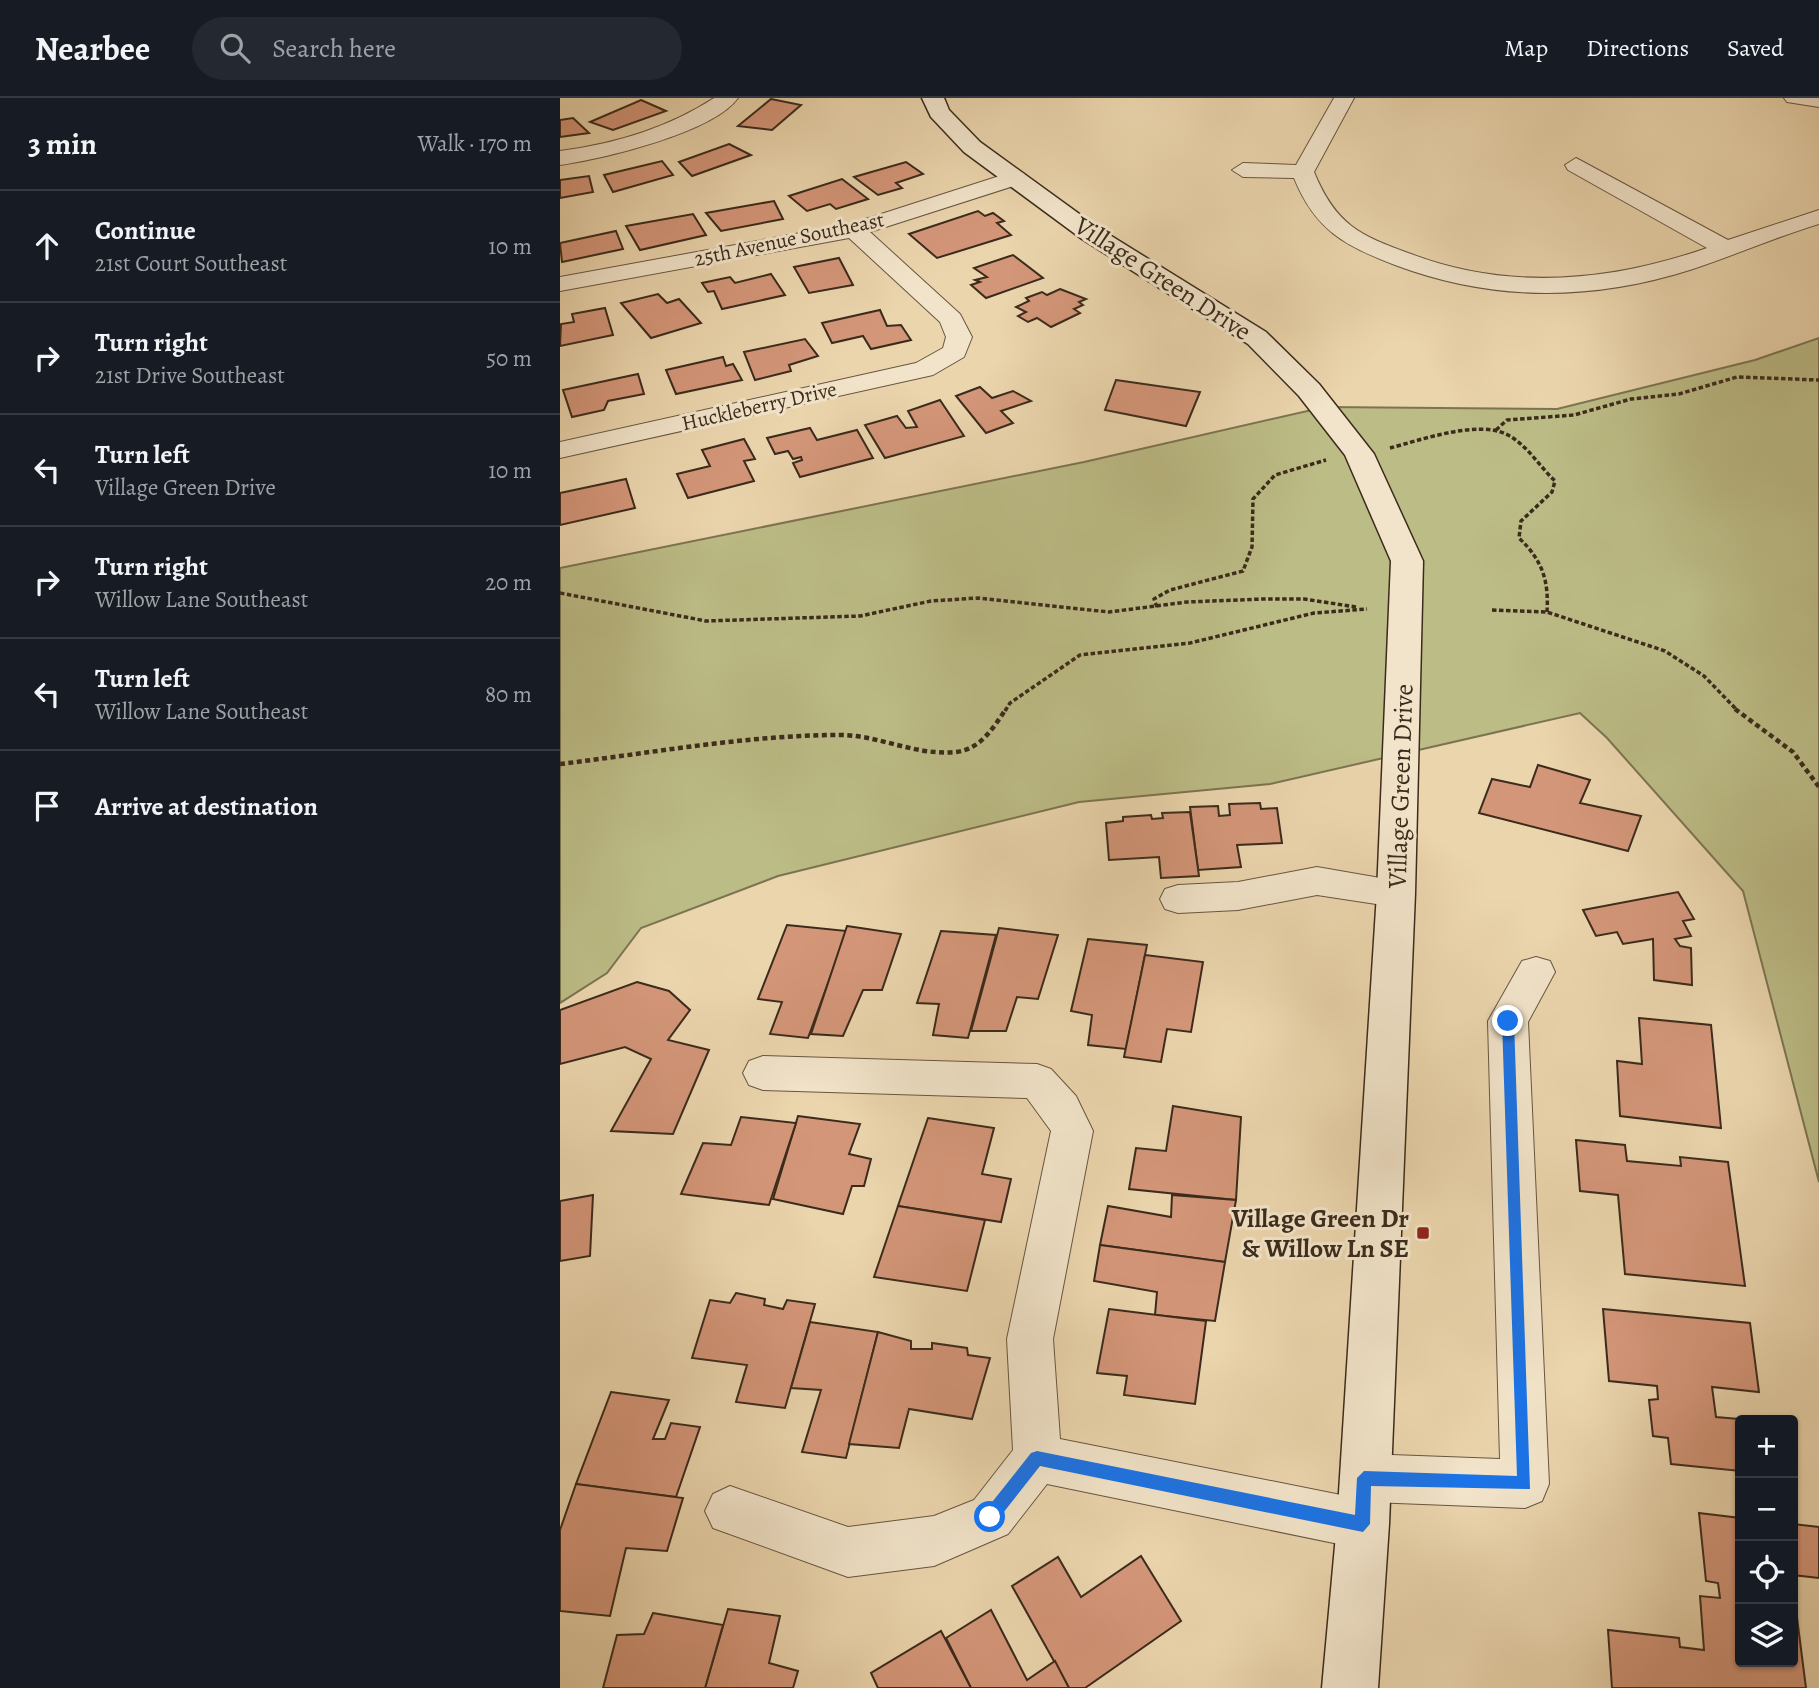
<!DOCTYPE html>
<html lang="en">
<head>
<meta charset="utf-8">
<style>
	body { margin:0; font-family:Alegreya,serif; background:#242831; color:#f1f3f6 }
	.controls { position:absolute; right:21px; bottom:21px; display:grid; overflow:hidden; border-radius:7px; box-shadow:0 2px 5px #0004 }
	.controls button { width:63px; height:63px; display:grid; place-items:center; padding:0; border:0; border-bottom:2px solid #363941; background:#171b24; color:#f1f3f6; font:35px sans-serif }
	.stop { position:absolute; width:21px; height:21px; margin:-16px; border:5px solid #1a73e8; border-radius:50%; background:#fff }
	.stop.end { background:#1a73e8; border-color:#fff; box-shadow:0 2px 7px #0008 }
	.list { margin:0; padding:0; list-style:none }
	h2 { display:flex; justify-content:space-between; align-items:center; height:91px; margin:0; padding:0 28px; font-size:30px }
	h2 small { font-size:23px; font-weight:400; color:#9ea1a6 }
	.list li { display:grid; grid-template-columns:46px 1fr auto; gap:21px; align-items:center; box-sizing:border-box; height:112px; padding:0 28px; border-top:2px solid #363941 }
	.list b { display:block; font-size:26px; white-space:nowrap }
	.list p { margin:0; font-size:23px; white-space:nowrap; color:#9ea1a6 }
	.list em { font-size:23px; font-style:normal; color:#9ea1a6 }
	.icon { flex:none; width:38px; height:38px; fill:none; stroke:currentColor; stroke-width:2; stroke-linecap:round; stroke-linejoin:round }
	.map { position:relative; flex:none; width:1259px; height:1590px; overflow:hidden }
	header { display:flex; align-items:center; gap:42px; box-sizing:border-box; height:98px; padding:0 35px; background:#171b24; border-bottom:2px solid #363941 }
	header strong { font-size:33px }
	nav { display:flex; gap:38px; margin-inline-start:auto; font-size:24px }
	.search { width:490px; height:63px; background:#242831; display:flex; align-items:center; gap:18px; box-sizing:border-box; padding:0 24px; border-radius:38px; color:#9ea1a6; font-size:26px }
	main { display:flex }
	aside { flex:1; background:#171b24 }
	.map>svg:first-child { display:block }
</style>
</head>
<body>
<header>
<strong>Nearbee</strong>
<div class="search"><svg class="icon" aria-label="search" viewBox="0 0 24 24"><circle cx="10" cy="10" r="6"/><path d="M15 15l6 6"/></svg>Search here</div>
<nav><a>Map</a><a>Directions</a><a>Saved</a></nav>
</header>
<main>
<aside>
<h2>3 min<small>Walk · 170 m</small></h2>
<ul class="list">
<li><svg class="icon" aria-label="ahead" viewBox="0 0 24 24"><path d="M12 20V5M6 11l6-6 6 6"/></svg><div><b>Continue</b><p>21st Court Southeast</p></div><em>10 m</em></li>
<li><svg class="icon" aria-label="right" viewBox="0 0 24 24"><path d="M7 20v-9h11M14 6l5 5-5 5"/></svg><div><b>Turn right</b><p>21st Drive Southeast</p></div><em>50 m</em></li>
<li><svg class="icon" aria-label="left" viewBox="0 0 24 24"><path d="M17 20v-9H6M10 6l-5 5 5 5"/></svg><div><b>Turn left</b><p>Village Green Drive</p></div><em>10 m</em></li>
<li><svg class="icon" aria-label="right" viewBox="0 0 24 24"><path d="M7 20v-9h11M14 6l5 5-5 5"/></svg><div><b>Turn right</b><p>Willow Lane Southeast</p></div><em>20 m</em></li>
<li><svg class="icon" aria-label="left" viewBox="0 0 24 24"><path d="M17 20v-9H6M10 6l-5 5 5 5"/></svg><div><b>Turn left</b><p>Willow Lane Southeast</p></div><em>80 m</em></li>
<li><svg class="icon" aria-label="arrive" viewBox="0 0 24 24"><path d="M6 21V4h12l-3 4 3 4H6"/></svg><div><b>Arrive at destination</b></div></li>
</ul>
</aside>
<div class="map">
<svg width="1259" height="1590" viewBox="0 0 1259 1590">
	<rect width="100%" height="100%" fill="#ebd5ad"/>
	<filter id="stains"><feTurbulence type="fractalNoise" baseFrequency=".00286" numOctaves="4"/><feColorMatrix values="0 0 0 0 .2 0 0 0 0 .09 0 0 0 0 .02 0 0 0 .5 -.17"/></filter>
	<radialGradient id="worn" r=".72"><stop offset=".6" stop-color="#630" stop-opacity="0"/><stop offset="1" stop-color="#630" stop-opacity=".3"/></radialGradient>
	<polygon fill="#bcbc86" stroke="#7c7451" stroke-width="2" points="1259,240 1259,1084 1183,793 1047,640 1020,615 710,686 519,704 218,778 81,830 47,875 0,905 0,470 524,364 765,309 997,311 1195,262"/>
	<g fill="#d49679" stroke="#3b2b1c" stroke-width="2">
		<polygon points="211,1 241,7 212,32 178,28"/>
		<polygon points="81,2 106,13 53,32 30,24"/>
		<polygon points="13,20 29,35 0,39 0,22"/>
		<polygon points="169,46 191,57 132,78 119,64"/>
		<polygon points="102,63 113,77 53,94 44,77"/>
		<polygon points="346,64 363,76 336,85 342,90 318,97 294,79"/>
		<polygon points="29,78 33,94 0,100 0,82"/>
		<polygon points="282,81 308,101 276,111 270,106 247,113 229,98"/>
		<polygon points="214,103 223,121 161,133 146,115"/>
		<polygon points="418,113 425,118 433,115 444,123 437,125 451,137 377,160 349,136"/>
		<polygon points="133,116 146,137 80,152 66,128"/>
		<polygon points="56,133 63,151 2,164 0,145"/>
		<polygon points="453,157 483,180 426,200 411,187 420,184 415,182 427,179 414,170"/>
		<polygon points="279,160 293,187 249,195 234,169"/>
		<polygon points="211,176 225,197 162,211 154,193 148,194 142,185 170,179 175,185"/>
		<polygon points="500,191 526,201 519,204 523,207 514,211 520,215 491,229 477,220 468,224 458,218 466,214 456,209 469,203 466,200 482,194 487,197"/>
		<polygon points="98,196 107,205 119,201 141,225 91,240 61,205"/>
		<polygon points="45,210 53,237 0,248 1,226 14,224 12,216"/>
		<polygon points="320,212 327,228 341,227 351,242 311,251 303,238 272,245 262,225"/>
		<polygon points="245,241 258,258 229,267 231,273 195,282 184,254"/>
		<polygon points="163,259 166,268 173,266 182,282 116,296 106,272"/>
		<polygon points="78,276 84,296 48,303 44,312 12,319 3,292"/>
		<polygon points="556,282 640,294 626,328 545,312"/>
		<polygon points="420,289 432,300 453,293 471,303 441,313 453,325 426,335 396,298"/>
		<polygon points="380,302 404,338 325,360 305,327 337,318 346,330 357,329 348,313"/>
		<polygon points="250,330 257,342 297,332 313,360 240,379 233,365 242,362 241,359 233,361 228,353 215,356 207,340"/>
		<polygon points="184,341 195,361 184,363 194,383 128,400 117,376 150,368 142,352"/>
		<polygon points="66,381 75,410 0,427 0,395"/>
		<polygon points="978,667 1030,682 1020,705 1081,718 1068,753 919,715 932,681 970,689"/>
		<polygon points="700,705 701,711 717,710 722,745 677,747 681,769 638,772 630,709 658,708 659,718 670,717 669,706"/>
		<polygon points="630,714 639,778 601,780 599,759 549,762 546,725 563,723 563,719 591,717 592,721 603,720 602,715"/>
		<polygon points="1118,794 1134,821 1123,823 1131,838 1115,841 1120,848 1131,850 1132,887 1094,882 1093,841 1063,846 1057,834 1036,838 1023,812"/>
		<polygon points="227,827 287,833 248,940 210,936 222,904 198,901"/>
		<polygon points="287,828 341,836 322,892 303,892 283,938 251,936"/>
		<polygon points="439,830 498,837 478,901 457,899 446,933 411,933"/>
		<polygon points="381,833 436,837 408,940 373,937 379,906 357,905"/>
		<polygon points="528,841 587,847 566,951 528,947 532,917 511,913"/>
		<polygon points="585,857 643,864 631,934 607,931 601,964 564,959"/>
		<polygon points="77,884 109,893 130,912 108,942 149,952 113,1036 51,1033 91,961 65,949 0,966 0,912"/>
		<polygon points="1079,920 1151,927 1161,1030 1060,1018 1057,963 1082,966"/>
		<polygon points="613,1008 681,1019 676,1102 569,1091 576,1050 606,1053"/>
		<polygon points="238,1018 300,1026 289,1056 311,1061 304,1088 292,1088 283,1116 213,1101"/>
		<polygon points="181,1019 236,1025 209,1107 121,1096 143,1045 171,1047"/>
		<polygon points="368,1020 434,1030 422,1076 451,1081 441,1124 338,1108"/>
		<polygon points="1016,1042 1065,1047 1067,1063 1121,1068 1120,1059 1168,1064 1185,1188 1065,1176 1058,1097 1020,1093"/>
		<polygon points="33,1097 30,1158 0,1163 0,1103"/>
		<polygon points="612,1097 676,1102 665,1164 540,1147 548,1108 611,1119"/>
		<polygon points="338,1108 425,1122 407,1193 314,1179"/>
		<polygon points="540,1147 665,1164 655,1223 595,1217 597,1194 534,1183"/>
		<polygon points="176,1195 205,1201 204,1207 223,1211 227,1202 255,1206 225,1310 176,1304 187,1267 132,1260 150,1202 170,1205"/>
		<polygon points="549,1211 646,1223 635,1306 564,1297 567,1278 537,1275"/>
		<polygon points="1043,1211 1190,1225 1199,1294 1152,1289 1156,1319 1191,1322 1180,1322 1180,1373 1111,1366 1108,1340 1093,1338 1089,1302 1098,1301 1097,1288 1049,1283"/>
		<polygon points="250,1224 318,1234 286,1360 242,1354 261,1292 231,1290"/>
		<polygon points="318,1234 351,1243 351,1251 372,1251 372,1245 407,1250 408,1257 430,1260 412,1321 349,1311 339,1350 289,1346"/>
		<polygon points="51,1294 109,1302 93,1341 105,1341 111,1325 140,1329 116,1399 16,1386"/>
		<polygon points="16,1386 123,1400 107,1453 66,1450 50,1518 0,1513 0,1432"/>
		<polygon points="1139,1415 1180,1420 1180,1564 1233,1564 1235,1504 1246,1590 1052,1590 1048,1532 1119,1540 1120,1549 1144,1552 1140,1498 1160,1500 1158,1485 1146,1483"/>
		<polygon points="1233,1426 1259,1429 1259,1480 1233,1477"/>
		<polygon points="581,1458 621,1523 525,1590 509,1590 452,1488 498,1459 521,1499"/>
		<polygon points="168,1511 220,1518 209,1565 238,1573 233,1590 145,1590"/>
		<polygon points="431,1512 467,1582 495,1563 509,1590 411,1590 386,1540"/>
		<polygon points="93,1515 163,1527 145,1590 43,1590 57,1537 84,1536"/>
		<polygon points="381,1533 411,1590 318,1590 311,1575"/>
	</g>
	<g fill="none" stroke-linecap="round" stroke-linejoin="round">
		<g stroke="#675640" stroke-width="2">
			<g id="street">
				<path d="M154,0H178C153,35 42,61 0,67V53C54,46 108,30 154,0Z"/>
				<path d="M774,0H794L754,74C776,127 799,137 851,156C949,193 1049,184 1147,150L1008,72L1005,67L1016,60L1168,142L1259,112V126C1216,139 1175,157 1133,171C1034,203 933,204 835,167C785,148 755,132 734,80L683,79L672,72L683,65L736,67Z"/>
				<polygon points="1224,0 1259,0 1259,9 1227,4"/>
				<polygon points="455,73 463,75 466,80 463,85 310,134 400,216 412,239 404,259 373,277 0,360 0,344 356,265 383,250 386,239 380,224 289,140 0,193 0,179 290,126"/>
				<polygon points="757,769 849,785 854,795 849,805 836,809 757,797 678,812 618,815 605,811 600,801 605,791 618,787 678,784"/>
				<polygon points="976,859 990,863 995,874 968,924 989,1386 982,1403 965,1410 811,1404 821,1408 828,1426 821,1444 803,1451 487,1386 448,1436 374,1468 288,1479 153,1430 145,1413 153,1396 170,1388 288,1429 374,1418 414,1402 453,1352 447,1241 491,1033 467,1000 203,992 189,987 183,975 189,963 203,958 477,966 491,971 516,998 533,1033 493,1241 500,1341 791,1399 787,1397 780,1380 787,1363 804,1356 940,1361 928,923 962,863"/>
			</g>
		</g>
		<g stroke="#3b2b1c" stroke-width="3">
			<polygon id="secondary" points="362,0 384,0 389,12 420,44 540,131 706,234 759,286 814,356 863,463 855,795 829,1426 818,1590 762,1590 777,1426 817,795 831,463 785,357 739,298 688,246 522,141 404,54 371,19"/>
		</g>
		<g stroke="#3b2b1c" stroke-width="3.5" stroke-dasharray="4.5 2.5" stroke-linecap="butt">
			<polyline points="936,332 947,322 1014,317 1071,301 1119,296 1177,279 1259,282"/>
			<path d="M830,350C861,342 919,321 948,337C967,347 980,369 995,383L992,394L961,423L959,440C982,462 989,482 987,514"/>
			<polyline points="0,495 146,523 300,518 371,503 418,500 549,514 627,504 703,501 744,501 796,509"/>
			<polyline points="597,509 594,501 610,492 683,473 692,449 693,401 715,377 766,362"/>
			<polyline points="932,512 987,514 1105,553 1144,578 1178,613"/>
			<polyline points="445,613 450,605 520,557 630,545 754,515 807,511"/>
		</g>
		<g stroke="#3b2b1c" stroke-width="4.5" stroke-dasharray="5 3.5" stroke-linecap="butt">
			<polyline points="1175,611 1233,654 1259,689"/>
			<path d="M0,666C92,655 187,637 280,637C319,637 355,658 396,654C421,651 433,630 446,611"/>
		</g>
		<use href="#street" fill="#f2e4ca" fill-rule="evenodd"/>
		<use href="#secondary" fill="#f2e4ca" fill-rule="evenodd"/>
	</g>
	<polygon fill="#1a73e8" points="948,918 954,923 970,1391 811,1388 810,1426 803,1434 480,1368 436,1424 425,1424 425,1413 471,1355 477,1353 795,1417 797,1380 804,1373 957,1378 942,923"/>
	<rect fill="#8f2418" stroke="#f2e4ca" stroke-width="2.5" x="856" y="1128" width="14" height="14" rx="3.5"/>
	<g text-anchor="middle" stroke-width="6" stroke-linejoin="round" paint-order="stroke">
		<g font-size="21" fill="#3b2b1c" stroke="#f2e4ca">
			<text transform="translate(229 141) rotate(-12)" y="7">25th Avenue Southeast</text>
			<text transform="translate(199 308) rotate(-13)" y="7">Huckleberry Drive</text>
		</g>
		<g font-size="26" fill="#3b2b1c" stroke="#f2e4ca">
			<text transform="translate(603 180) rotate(33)" y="9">Village Green Drive</text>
			<text transform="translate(840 688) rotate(-88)" y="9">Village Green Drive</text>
		</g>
		<g font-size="26" font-weight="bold" fill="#3b2b1c" stroke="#f2e4ca" text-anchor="end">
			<text x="849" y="1129">Village Green Dr<tspan x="849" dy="30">&amp; Willow Ln SE</tspan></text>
		</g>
	</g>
	<rect width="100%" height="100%" filter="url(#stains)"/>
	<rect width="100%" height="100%" fill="url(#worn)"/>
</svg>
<div class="controls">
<button>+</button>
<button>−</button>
<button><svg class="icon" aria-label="locate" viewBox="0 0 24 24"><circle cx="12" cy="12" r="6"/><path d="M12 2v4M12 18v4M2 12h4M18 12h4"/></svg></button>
<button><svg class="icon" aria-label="layers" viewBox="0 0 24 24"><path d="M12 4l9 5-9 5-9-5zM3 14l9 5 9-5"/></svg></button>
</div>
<div class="stop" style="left:430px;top:1419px"></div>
<div class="stop end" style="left:948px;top:923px"></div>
</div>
</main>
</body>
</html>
